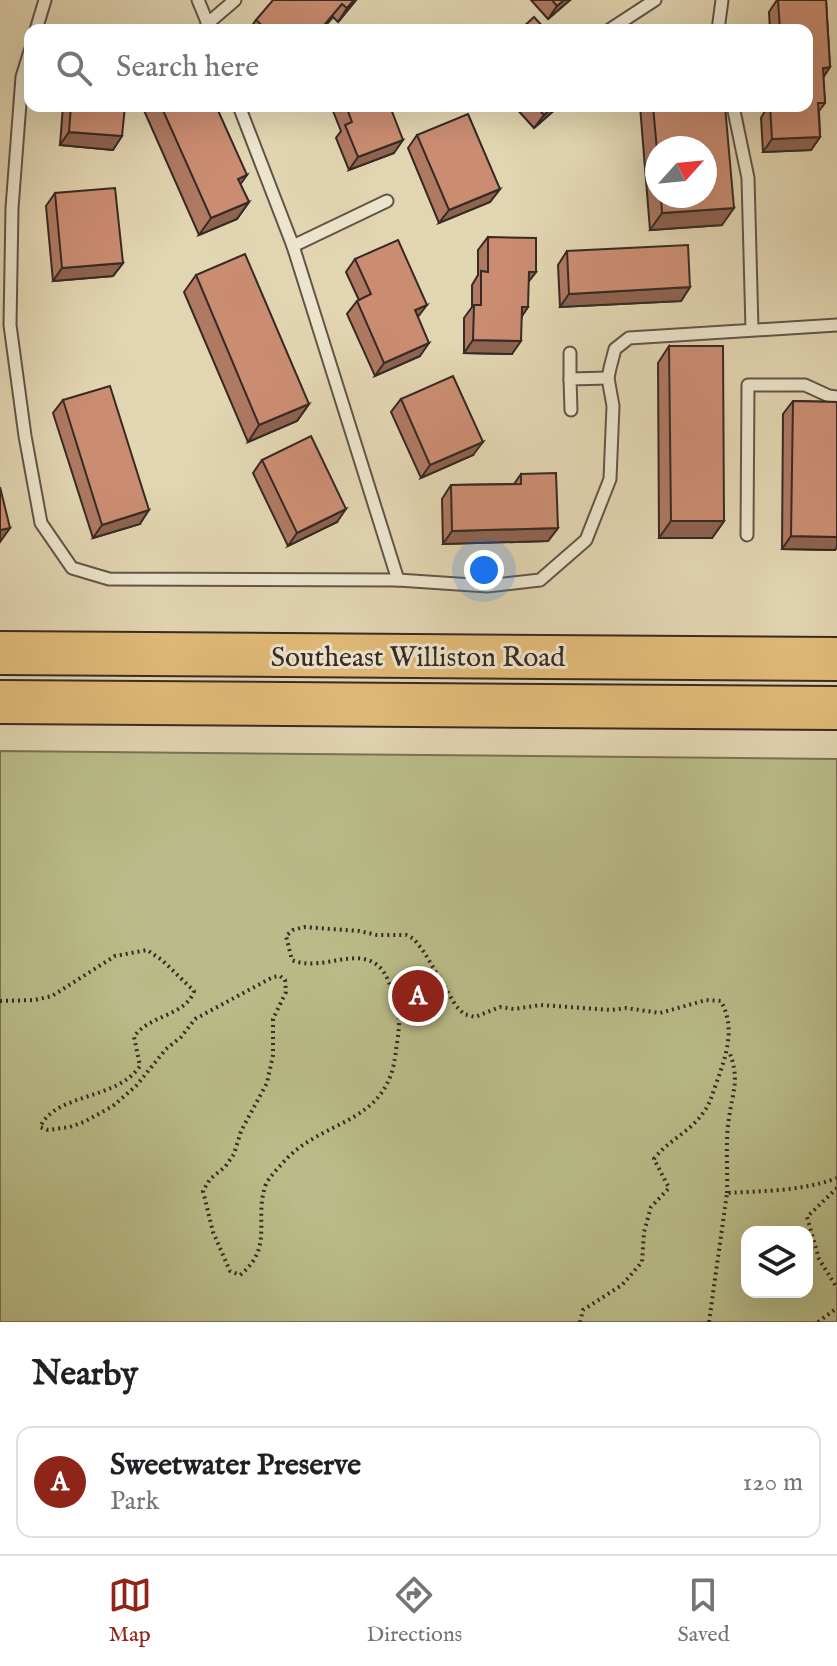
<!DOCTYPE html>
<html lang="en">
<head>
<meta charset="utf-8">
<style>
	body { margin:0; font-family:"IM FELL English",serif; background:#f6f6f6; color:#202124 }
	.controls { position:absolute; right:24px; bottom:24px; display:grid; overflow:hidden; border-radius:16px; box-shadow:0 8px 32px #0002 }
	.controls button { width:72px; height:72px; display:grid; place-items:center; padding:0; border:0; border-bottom:2px solid #e0e0e0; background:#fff; color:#202124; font:40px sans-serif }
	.compass { position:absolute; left:645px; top:136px; width:72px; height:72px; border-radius:50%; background:#fff; box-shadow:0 8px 32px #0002; rotate:63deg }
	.you { position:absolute; left:484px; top:570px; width:28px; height:28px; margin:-20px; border:6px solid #fff; border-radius:50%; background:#1a73e8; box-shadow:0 0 0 12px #1a73e833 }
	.badge { display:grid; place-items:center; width:52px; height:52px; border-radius:50%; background:#8f2418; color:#fff; font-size:26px; font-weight:700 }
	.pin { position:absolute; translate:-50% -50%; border:4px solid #fff; box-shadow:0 2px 8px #0006 }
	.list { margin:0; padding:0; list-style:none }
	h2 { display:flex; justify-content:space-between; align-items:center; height:104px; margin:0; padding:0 32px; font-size:34px }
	h2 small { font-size:26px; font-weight:400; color:#757577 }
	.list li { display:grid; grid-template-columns:52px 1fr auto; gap:24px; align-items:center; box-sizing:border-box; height:112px; margin:0 16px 16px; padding:0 16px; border:2px solid #e0e0e0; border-radius:16px }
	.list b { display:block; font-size:30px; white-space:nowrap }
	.list p { margin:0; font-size:26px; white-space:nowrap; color:#757577 }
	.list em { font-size:26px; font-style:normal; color:#757577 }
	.icon { flex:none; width:44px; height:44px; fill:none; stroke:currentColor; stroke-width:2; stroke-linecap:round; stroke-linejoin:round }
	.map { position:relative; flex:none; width:837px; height:1322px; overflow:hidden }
	.search { position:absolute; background:#fff; box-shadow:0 8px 32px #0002; left:24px; right:24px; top:24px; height:88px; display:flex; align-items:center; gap:20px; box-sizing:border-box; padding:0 28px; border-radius:16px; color:#757577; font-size:30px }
	.sheet { height:232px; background:#fff }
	nav { display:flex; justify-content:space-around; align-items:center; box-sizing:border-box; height:112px; border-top:2px solid #e0e0e0; background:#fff; font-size:22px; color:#757577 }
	nav a { display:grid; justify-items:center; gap:4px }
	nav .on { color:#8f2418 }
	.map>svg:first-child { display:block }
</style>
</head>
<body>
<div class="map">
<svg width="837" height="1322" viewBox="0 0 837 1322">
	<rect width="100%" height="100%" fill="#e2d5b1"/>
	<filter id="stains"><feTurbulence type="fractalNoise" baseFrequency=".0025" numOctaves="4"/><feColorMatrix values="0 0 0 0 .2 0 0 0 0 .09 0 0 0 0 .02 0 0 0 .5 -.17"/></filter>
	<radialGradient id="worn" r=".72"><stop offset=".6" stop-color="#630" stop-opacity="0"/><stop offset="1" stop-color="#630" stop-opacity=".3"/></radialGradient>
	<path fill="#b9bc88" stroke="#787356" stroke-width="2" fill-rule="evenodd" d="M0,751L837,759V1322H0ZM747,1232H807V1292H747Z"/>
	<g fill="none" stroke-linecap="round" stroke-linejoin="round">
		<g stroke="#625547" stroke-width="15">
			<g id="lane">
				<polyline points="198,0 210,29"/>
				<polyline points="207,24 235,0"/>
				<polyline points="36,30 45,0"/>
				<polyline points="609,30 655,0"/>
				<polyline points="718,30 722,0"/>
				<polyline points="30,51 22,77 12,208 10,325 25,436 41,523 72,568 109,579 398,580 487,586 540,580 586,540 610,479 613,406 608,378 610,368 615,349 629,338 837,325"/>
				<polyline points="239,106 293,246 387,201"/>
				<polyline points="733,106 748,178 752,329"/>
				<polyline points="293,246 398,580"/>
				<polyline points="570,353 570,379"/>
				<polyline points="571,410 570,379 608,378"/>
				<polyline points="747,535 748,385 805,385 829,396 837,397"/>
			</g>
		</g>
		<g stroke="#372a24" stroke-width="46">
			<g id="highway">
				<polyline points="0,653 837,659"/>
				<polyline points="0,702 837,708"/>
			</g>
		</g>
		<g stroke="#372a24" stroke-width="4" stroke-dasharray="2 4" stroke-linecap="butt">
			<path d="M0,1001L35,1000L52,996L115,956L147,950L162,960L194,991C186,1016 148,1015 134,1037L140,1066C116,1101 57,1092 40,1127L48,1130L70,1127L84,1122L113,1106L136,1086L166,1049L181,1037L195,1019L273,977L280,976L285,980L286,992L273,1019V1055L267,1083L241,1131L234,1154L225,1167L210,1179L203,1191L213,1232L230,1271L240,1275C275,1247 253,1219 266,1184C269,1178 276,1170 281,1165C320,1117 389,1128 396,1050C398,1036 401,1022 397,1007C393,994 388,972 376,964C353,948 320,972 292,960L286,936L293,930L304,927L359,931L377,935H406L414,939L424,952L456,1006L464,1014L475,1017L500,1007L514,1009L541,1005L611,1010L626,1008L660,1013L706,1000L721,1001C736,1029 726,1056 716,1084C712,1095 710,1104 703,1113C689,1133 667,1141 654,1159L669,1188L651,1207L644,1232L642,1262L622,1285L583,1310L580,1322"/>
			<polyline points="837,1188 807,1217 819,1259 837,1288"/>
			<path d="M727,1193C728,1169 725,1142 729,1118C733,1090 740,1079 729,1051"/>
			<path d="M709,1322L727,1193C763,1191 803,1191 837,1178"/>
			<polyline points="818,1322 837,1308"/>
		</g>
		<use href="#lane" stroke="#ece4cc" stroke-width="11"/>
		<use href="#highway" stroke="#e1ba78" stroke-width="42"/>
	</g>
	<g fill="#af7962" stroke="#372a24" stroke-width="2" fill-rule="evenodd">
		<polygon points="356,0 338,22 333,17 322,30 249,30 256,20"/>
		<polygon points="531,0 570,0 548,19"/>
		<polygon points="777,0 826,0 830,67 823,77 825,103 819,111 820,137 811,150 763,152 761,118 768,106 807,106 807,30 770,30 769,12"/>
		<polygon points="63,106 125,106 113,150 60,145"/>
		<polygon points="142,106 216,106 240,184 249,202 237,219 199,235"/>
		<polygon points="331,106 397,106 392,112 394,153 349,170 336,138 341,131"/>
		<polygon points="514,106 559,106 534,128"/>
		<path d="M640,106H725L722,225L650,230ZM657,148L705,196H657Z"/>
		<polygon points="417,135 500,189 490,202 439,223 408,148"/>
		<polygon points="55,193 123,263 113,276 53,281 46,206"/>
		<polygon points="488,237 536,272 528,282 528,307 522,316 512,354 464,353 464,318 472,307 472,285 478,275 478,250"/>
		<polygon points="567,251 690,287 681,301 560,307 558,265"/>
		<polygon points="355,259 418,317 420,356 375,376 347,314 357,301 359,300 346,272"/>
		<polygon points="196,275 309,404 297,421 248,442 184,292"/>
		<polygon points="669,346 724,521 712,538 659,538 658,363"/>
		<polygon points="401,399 473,455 421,478 391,412"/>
		<polygon points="63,400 140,524 93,538 53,413"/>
		<polygon points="793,401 837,402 837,547 835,550 782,549 783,414"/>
		<polygon points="262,460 337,522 288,546 253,473"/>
		<polygon points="521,474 558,528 548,541 443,544 442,499 451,485 514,484"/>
	</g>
	<g fill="#8e6350" stroke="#372a24" stroke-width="2">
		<polygon points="354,0 356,0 338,22 347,8"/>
		<polygon points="564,0 570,0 548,19 557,6"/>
		<polygon points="830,67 821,81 823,68"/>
		<polygon points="554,106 559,106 534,128 544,115"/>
		<polygon points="69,132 122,136 113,150 60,145"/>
		<polygon points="820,137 811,150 763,152 772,139"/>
		<polygon points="403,140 394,153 349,170 358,157"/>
		<polygon points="247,175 235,192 238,179"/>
		<polygon points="500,189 490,202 439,223 449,210"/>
		<polygon points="249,202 237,219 199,235 211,218"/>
		<polygon points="734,208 722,225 650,230 662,213"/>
		<polygon points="123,263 113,276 53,281 62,268"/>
		<polygon points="529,272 536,272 526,285"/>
		<polygon points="690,287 681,301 560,307 569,294"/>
		<polygon points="427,305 417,318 415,310"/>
		<polygon points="522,307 528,307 519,320"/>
		<polygon points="473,340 521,341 512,354 464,353"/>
		<polygon points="429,343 420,356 375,376 384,363"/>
		<polygon points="309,404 297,421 248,442 259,425"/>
		<polygon points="483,442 473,455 421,478 430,465"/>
		<polygon points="346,509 337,522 288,546 297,533"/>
		<polygon points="149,510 140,524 93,538 102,525"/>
		<polygon points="671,521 724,521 712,538 659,538"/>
		<polygon points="10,528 0,542 0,530"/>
		<polygon points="558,528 548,541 443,544 452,531"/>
		<polygon points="791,536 837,537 837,547 835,550 782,549"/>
	</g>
	<g fill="#cb8d72" stroke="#372a24" stroke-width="2">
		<polygon points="273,0 354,0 347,8 342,4 320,30 314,26 311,30 267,30 256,20"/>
		<polygon points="552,0 564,0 557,6"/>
		<polygon points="778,0 826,0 830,67 823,68 825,103 818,103 820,137 772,139 770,106 807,106 807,30 780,30"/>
		<polygon points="534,17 546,30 520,30"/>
		<polygon points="71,106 125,106 122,136 69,132"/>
		<polygon points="161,106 216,106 247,175 238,179 249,202 211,218"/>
		<polygon points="346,106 396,106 391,109 403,140 358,157 345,125 352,122"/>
		<polygon points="536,106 554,106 544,115"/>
		<polygon points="653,106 725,106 734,208 662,213 661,196 705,196 705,148 657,148 657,150"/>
		<polygon points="468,114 500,189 449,210 417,135"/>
		<polygon points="115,188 123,263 62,268 55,193"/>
		<polygon points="488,237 536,238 536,272 529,272 528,307 522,307 521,341 473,340 474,305 481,305 481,271 488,272"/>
		<polygon points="398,240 427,305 415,310 429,343 384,363 357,301 371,294 355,259"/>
		<polygon points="688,245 690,287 569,294 567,251"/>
		<polygon points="245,254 309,404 259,425 196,275"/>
		<polygon points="669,346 723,346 724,521 671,521"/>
		<polygon points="453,376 483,442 430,465 401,399"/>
		<polygon points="110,386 149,510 102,525 63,400"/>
		<polygon points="793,401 837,402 837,537 791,536"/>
		<polygon points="311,436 346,509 297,533 262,460"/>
		<polygon points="556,473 558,528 452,531 451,485 521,484 521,474"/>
		<polygon points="0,487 10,528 0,530"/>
	</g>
	<g text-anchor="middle" stroke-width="6" stroke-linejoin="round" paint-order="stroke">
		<g font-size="28" fill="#372a24" stroke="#ece4cc">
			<text x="418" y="666">Southeast Williston Road</text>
		</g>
	</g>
	<rect width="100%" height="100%" filter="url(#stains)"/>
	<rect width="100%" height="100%" fill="url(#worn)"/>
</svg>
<div class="controls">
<button><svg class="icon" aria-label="layers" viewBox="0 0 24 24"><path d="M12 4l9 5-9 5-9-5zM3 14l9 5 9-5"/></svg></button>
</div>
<svg class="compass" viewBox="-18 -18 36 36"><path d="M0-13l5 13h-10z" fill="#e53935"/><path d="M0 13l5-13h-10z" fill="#757577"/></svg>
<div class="you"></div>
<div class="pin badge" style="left:418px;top:996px">A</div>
<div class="search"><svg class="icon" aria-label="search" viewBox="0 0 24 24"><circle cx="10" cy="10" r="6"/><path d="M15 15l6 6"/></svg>Search here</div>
</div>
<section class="sheet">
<h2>Nearby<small></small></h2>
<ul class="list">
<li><span class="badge">A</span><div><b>Sweetwater Preserve</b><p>Park</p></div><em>120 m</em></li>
</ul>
</section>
<nav>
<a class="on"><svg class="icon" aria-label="map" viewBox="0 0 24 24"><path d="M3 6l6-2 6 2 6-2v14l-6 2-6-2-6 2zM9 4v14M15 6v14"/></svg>Map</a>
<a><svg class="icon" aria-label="directions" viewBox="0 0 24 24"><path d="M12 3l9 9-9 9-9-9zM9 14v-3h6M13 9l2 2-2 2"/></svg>Directions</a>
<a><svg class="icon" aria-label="saved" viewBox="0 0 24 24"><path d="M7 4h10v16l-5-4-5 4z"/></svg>Saved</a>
</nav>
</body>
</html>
